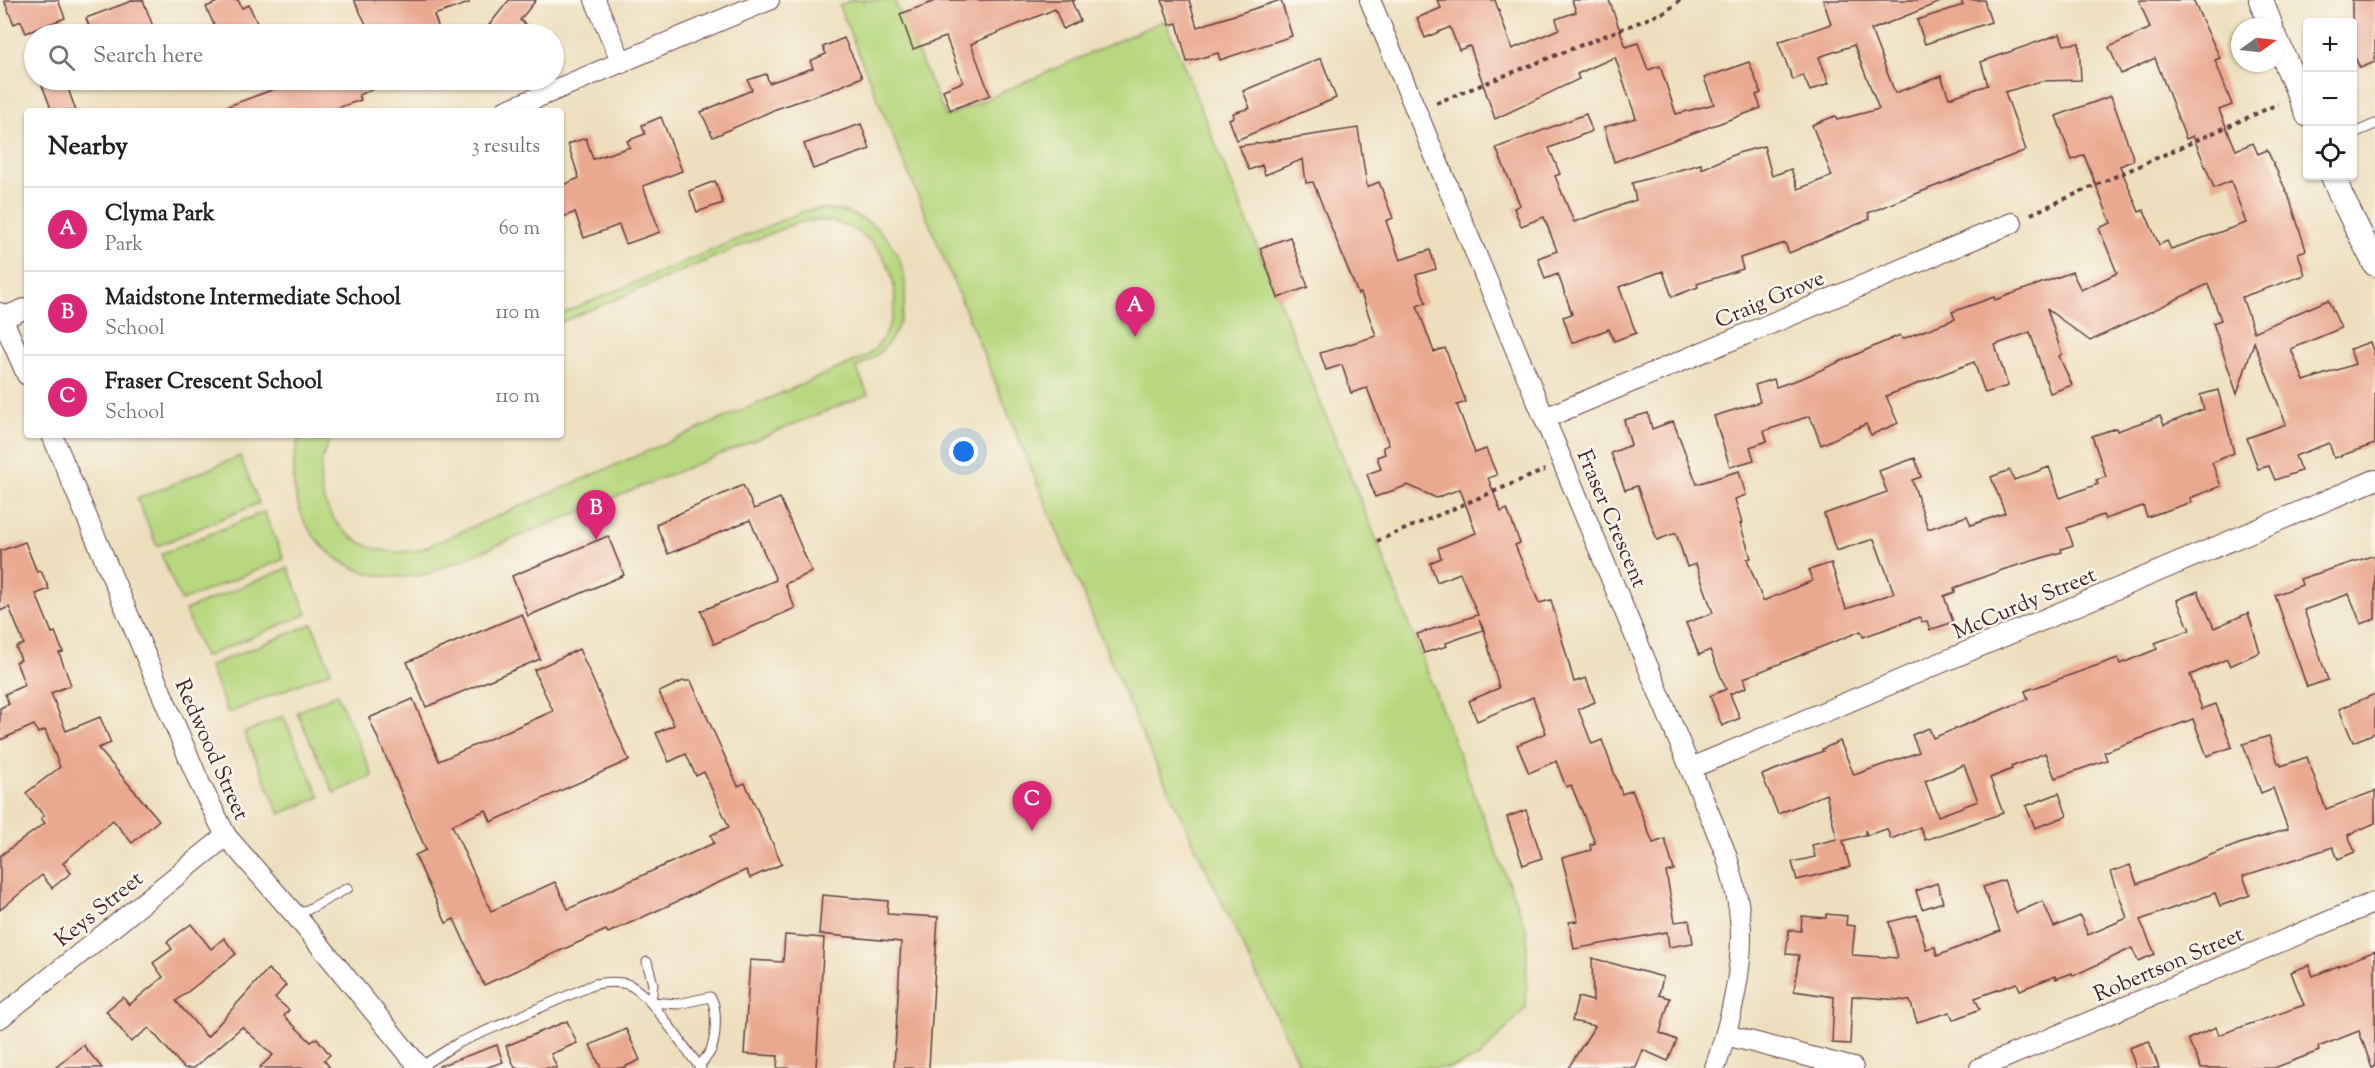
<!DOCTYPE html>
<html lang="en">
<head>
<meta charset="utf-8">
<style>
	body { margin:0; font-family:"Sorts Mill Goudy",serif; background:#f6f6f6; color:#202124 }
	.controls { position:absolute; right:18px; top:18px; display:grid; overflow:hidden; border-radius:6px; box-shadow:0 2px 4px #0004 }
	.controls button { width:54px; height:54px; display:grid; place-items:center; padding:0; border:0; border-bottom:2px solid #e0e0e0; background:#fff; color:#202124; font:30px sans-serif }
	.compass { position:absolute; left:2231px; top:18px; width:54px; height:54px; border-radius:50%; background:#fff; box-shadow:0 2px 4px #0004; rotate:75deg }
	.you { position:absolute; left:964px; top:452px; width:21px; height:21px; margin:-15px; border:4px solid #fff; border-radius:50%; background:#1a73e8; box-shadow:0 0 0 9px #1a73e833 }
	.badge { display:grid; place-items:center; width:39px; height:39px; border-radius:50%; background:#db2777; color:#fff; font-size:20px; font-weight:700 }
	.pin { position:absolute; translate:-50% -50px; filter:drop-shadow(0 2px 3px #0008) }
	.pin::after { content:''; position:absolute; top:32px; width:21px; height:18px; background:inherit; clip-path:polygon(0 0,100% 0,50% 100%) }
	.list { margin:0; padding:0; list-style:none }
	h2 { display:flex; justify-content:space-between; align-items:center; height:78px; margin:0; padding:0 24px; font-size:26px }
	h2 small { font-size:20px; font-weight:400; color:#757577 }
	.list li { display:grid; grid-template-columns:39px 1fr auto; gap:18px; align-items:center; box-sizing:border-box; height:84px; padding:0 24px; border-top:2px solid #e0e0e0 }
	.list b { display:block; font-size:22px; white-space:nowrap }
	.list p { margin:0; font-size:20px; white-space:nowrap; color:#757577 }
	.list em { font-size:20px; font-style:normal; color:#757577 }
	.icon { flex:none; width:33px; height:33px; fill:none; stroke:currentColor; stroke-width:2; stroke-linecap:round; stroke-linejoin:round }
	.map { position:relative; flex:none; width:2375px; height:1068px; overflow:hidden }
	.search { position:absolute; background:#fff; box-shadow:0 2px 4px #0004; left:24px; top:24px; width:540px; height:66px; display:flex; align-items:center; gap:15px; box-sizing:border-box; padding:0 21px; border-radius:33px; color:#757577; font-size:22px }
	.panel { position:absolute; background:#fff; box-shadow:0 2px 4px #0004; left:24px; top:108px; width:540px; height:330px; border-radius:6px }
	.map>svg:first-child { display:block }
</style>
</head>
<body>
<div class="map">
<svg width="2375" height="1068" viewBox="0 0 2375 1068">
	<rect width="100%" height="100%" fill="#fbf7ec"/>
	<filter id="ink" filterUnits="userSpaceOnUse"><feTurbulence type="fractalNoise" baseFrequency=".0167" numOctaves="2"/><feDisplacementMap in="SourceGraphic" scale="12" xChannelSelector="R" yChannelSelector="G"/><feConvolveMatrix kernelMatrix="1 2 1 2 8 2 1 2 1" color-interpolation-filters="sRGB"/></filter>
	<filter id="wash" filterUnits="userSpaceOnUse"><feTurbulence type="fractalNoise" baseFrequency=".008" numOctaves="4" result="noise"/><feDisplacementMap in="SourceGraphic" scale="24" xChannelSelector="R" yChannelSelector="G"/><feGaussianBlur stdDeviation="1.35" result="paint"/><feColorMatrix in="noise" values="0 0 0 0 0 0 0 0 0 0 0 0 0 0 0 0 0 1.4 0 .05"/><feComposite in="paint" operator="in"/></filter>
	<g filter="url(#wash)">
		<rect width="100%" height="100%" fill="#eddfbd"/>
		<g fill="#b7d87f" stroke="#807c55" stroke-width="1.5">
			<polygon points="851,0 894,0 946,117 1165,20 1377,541 1527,931 1526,1008 1479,1057 1450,1068 1301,1068 1138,726 839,6"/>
			<path d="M820,209C831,209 842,210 852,214C908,234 923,307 882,350C875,358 865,363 856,368L868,394L427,574C340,593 272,521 300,435H332C296,500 349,563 419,550L867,356C914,317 899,243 841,224C824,218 808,220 791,225L561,322V314L804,211Z"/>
			<polygon points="240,456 259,503 157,546 137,499"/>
			<polygon points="264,512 284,559 181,601 161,554"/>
			<polygon points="288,568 307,614 204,657 185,610"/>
			<polygon points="312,624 331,671 228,713 209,666"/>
			<polygon points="337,694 373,776 334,793 297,712"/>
			<polygon points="283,716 320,797 280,814 244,733"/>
		</g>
		<g id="blocks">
			<g fill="#eaa890" fill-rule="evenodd">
				<polygon points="4,0 58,0 65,18 26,33 21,21 14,24"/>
				<polygon points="134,0 143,0 154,29 141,34 92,34 86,18"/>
				<polygon points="222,0 238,0 242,8 249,5 262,34 218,34 206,7"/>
				<polygon points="354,0 469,0 469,3 434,15 441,34 371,34"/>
				<polygon points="509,0 536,0 520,20 538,34 482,34"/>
				<polygon points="938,0 1075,0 1072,2 1080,21 1063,29 1055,9 971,44 990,95 950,110 943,90 963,82 946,37 913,49 900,14"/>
				<polygon points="1162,0 1189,0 1197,27 1281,0 1292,36 1220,60 1218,53 1187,62 1177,23 1170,25"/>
				<polygon points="1437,0 1495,0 1512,49 1559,29 1556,19 1576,12 1572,0 1609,0 1626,47 1638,43 1648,70 1660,66 1676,114 1714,104 1704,78 1749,62 1761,93 1756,95 1761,108 1614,162 1604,127 1636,118 1615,57 1577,74 1579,79 1495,119 1470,46 1459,50 1450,27 1425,38 1417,18 1441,8"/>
				<polygon points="1823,0 1945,0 1871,30 1895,93 1941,76 1949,98 1988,85 1981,62 2060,34 2064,45 2079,43 2081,80 2041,81 2005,92 2026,150 1868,213 1870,219 1789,253 1785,243 1740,258 1743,269 1697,284 1698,287 1672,297 1663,271 1619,287 1636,333 1614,341 1609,329 1572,343 1563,317 1572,314 1558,274 1545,279 1538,258 1557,251 1544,217 1521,226 1514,208 1520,205 1496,148 1586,114 1592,131 1549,148 1560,174 1555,176 1574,222 1636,200 1632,183 1701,164 1702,169 1738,153 1764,146 1772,176 1791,169 1798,189 1832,176 1812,125 1835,116 1837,120 1879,109 1854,45 1819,57 1829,83 1810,91 1803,75 1793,80 1778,42 1831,24"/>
				<polygon points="1961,0 1984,0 1991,22 1925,44 1917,20 1963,5"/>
				<polygon points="2139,0 2193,0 2220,58 2215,60 2232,105 2219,110 2236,150 2253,143 2258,154 2267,150 2289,197 2306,250 2298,253 2305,275 2242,297 2254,332 2328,300 2341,328 2291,349 2304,381 2355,364 2350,349 2370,342 2375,357 2375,444 2334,458 2329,443 2295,456 2301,471 2275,480 2269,466 2258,469 2247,438 2286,424 2254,342 2237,394 2213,323 2221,320 2208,284 2090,341 2047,309 2062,354 2059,356 2072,385 2050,393 2030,332 1995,345 2008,386 1985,393 1974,362 1886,396 1898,423 1871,435 1866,424 1821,445 1810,416 1764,431 1767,441 1750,447 1754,460 1730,467 1714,416 1760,402 1755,385 1774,379 1776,387 1805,377 1900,335 1902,339 1955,319 1952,312 1994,297 1995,300 2072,272 2081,290 2117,273 2099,228 2111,223 2084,155 2072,160 2056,116 2111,96 2134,160 2120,166 2139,212 2144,210 2159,245 2167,241 2171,249 2246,223 2231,181 2214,188 2193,136 2186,139 2155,58 2121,74 2109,47 2150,28"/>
				<polygon points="2352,0 2375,0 2375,62 2360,68 2352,51"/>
				<polygon points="844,38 862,77 832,90 776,109 713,137 701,112 752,90 748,80 766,74 769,83 813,68 810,61 826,54 823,47"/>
				<polygon points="1321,58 1336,98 1237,140 1229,119 1234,117 1233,113 1250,108 1243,91"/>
				<polygon points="40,80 65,80 76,111 52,111"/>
				<polygon points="299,80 395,80 359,95 361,100 328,111 220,111 220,109"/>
				<polygon points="661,117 682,171 643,186 660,232 626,244 619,225 584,238 575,212 561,218 561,186 579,178 568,144 586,138 593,159 630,147 627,141 645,134 642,125"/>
				<polygon points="861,124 870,149 813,169 804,144"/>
				<polygon points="1358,128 1367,187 1379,182 1393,218 1386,221 1400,260 1430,250 1436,269 1416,275 1426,303 1417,306 1434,352 1445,348 1466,402 1457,405 1475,453 1486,449 1497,475 1488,478 1501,512 1507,509 1520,543 1515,545 1539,603 1551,600 1574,682 1586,678 1595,702 1578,709 1592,744 1602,740 1622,794 1632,790 1653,843 1665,839 1674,870 1666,872 1675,922 1689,920 1693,943 1669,947 1667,932 1574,949 1569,922 1578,921 1562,858 1591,850 1590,845 1595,843 1571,785 1566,787 1556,761 1529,773 1517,745 1546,733 1533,697 1477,721 1469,701 1499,688 1484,630 1479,620 1483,630 1446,643 1447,646 1424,653 1417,634 1478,615 1460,573 1437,582 1430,563 1441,558 1438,548 1476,533 1460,489 1436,498 1408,485 1375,497 1367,474 1381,469 1377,457 1385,454 1383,447 1389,445 1367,388 1351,393 1342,365 1326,370 1320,353 1376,336 1361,293 1358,294 1313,182 1306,183 1303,159 1265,175 1262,165 1249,170 1239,146"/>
				<polygon points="715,181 723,203 697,212 689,191"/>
				<polygon points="1290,237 1308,287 1278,298 1260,248"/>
				<polygon points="2218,390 2234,453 2212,463 2221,486 2190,498 2192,502 2147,517 2143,506 2105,519 2103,515 2067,528 2073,545 2061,549 2062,552 2002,570 1954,588 1955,592 1944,596 1953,622 1930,630 1927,621 1922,622 1920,617 1863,637 1861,631 1744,678 1747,687 1730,694 1740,718 1722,726 1710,696 1726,689 1710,650 1699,655 1686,623 1713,613 1696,564 1687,567 1676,533 1657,540 1637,486 1625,490 1611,453 1631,445 1624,420 1648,413 1652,429 1673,421 1697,484 1739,471 1746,495 1735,499 1742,523 1740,524 1751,558 1747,559 1763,601 1812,581 1809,570 1831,563 1846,609 1894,593 1874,539 1836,551 1824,514 1887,492 1879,471 1915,458 1921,477 1912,480 1928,529 1967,516 1971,525 2005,513 1991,477 2010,470 2014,480 2049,467 2060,498 2098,484 2096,480 2106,477 2092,436 2116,428 2117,431 2160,416 2164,425 2204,409 2200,395"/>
				<polygon points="743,485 754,509 780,498 812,572 785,584 795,608 714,644 701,611 776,580 750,520 668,554 656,524"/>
				<polygon points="608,536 624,575 528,616 512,576"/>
				<polygon points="25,542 37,572 41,571 49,589 36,594 52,633 55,632 63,652 59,653 71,685 51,693 66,731 100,717 111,743 98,748 159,820 132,843 113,820 63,863 71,873 52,888 42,875 0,910 0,856 45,823 41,818 44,816 26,793 60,767 45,730 38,733 34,725 0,740 0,708 9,704 5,694 25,685 16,662 21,660 16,647 24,644 9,607 0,611 0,551"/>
				<polygon points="2375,555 2375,619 2361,624 2349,594 2304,610 2328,680 2307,687 2275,595 2302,585 2300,579"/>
				<path d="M2198,591L2214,628L2248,613L2260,652L2230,666L2227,659L2190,675L2202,709L2216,704L2232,747L2207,756L2193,719L2104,752L2107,760L2055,778L2045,753L2011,767L2012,769L1990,778L2003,813L1925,840L1920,827L1891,839L1887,829L1867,835L1865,830V835L1843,841L1850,867L1797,880L1792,862L1815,857L1812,845L1837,839L1826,794L1778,814L1762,775L1823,751L1822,749L1840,741L1854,775L1919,752L1912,735L1929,728L1933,738L2028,699L2025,691L2118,658L2120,664L2157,649L2155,643L2190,630L2177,600ZM1964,765L1978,801L1938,816L1925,781Z"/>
				<polygon points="522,614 540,659 426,707 407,662"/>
				<polygon points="579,649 629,760 491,822 486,810 452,825 491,911 555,882 568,909 714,843 711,835 729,827 704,772 696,776 686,754 669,762 656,733 674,725 659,692 683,681 691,681 738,786 745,783 782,864 750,878 746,870 608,933 606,930 484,985 454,919 446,923 415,855 426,850 369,718 413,699 439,761 553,711 534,670"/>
				<polygon points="2375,694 2375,733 2353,742 2339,709"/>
				<polygon points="2269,736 2278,763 2280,763 2281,766 2307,757 2326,809 2375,791 2375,823 2348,835 2355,852 2338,859 2333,847 2243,876 2250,895 2220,906 2215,893 2140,920 2155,954 2138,961 2132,948 2073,976 2072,973 2056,979 2055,976 2020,990 2017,983 1975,998 1980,1009 1953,1020 1950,1012 1917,1022 1910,1001 1852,996 1850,1044 1832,1043 1834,997 1794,991 1799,955 1786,954 1789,930 1801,931 1802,916 1826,918 1826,914 1847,916 1846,925 1855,926 1852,955 1898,958 1889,922 1917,915 1926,949 1935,947 1937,956 2000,931 1983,887 2004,880 2016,913 2043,901 2054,927 2080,916 2088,935 2127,918 2111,872 2130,865 2137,884 2239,844 2288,829 2273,788 2261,793 2243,744"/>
				<polygon points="2059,793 2067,816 2035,828 2026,806"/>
				<polygon points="1526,810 1542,858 1523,865 1507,817"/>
				<polygon points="1937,883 1943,902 1922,909 1916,891"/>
				<polygon points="822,895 888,901 887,914 938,917 929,1068 894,1068 901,942 819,934"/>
				<polygon points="191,924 211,949 224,938 236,954 176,1001 207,1037 268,969 286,985 275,998 289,1010 284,1016 311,1042 317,1038 330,1055 324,1060 330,1068 259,1068 273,1055 242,1027 194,1068 184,1068 149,1028 131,1042 106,1011 123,997 129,1005 163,977 153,963 172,949 167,942"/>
				<polygon points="785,935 824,938 816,1068 777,1068 778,1056 744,1054 750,960 783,962"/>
				<polygon points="2375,951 2375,1067 2372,1068 2359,1031 2318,1047 2319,1051 2274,1068 2201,1068 2188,1039 2216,1027 2219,1035 2304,1005 2291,972 2309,965 2313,976"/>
				<polygon points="1592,958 1663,977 1659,995 1670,998 1660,1033 1677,1040 1668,1061 1643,1050 1636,1068 1568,1068 1595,1026 1572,1021 1578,997 1593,1001"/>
				<polygon points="567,1021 577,1043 551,1054 557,1068 515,1068 506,1046"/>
				<polygon points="626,1029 640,1060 622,1068 601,1068 590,1045"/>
				<polygon points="2149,1041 2159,1068 2136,1068 2129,1048"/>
				<polygon points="83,1045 102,1068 55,1068"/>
				<polygon points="497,1045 503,1062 485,1068 439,1068 439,1066"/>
			</g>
		</g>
	</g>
	<g filter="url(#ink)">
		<use href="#blocks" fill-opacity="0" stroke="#623c41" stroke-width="1.5"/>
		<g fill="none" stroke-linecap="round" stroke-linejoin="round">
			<g stroke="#623c41" stroke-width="11">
				<g id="service">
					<polyline points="2352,134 2375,124"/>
					<polyline points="296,916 348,888"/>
					<polyline points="647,962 653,984 651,1002"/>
					<path d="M651,1002L678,1004L710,997C718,1005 716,1039 711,1050C708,1056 703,1061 699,1066"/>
					<path d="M420,1067L458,1043L595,984C606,982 616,981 627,984C650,992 683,1048 701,1068"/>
				</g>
			</g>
			<g stroke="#623c41" stroke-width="22">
				<g id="minor">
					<polyline points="595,0 622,63"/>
					<path d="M1370,0L1726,854C1732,875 1738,896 1740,918C1745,964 1730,1024 1715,1068"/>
					<polyline points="505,111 769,0"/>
					<polyline points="0,313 27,375"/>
					<polyline points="2,318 27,308"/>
					<polyline points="1545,418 2012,223"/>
					<polyline points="52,435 200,784 226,836 296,916 420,1068"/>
					<polyline points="1691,768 2375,480"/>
					<polyline points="0,1018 226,836"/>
					<polyline points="1726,1035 1853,1068"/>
					<polyline points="1980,1068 2375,902"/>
				</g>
			</g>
			<g stroke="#623c41" stroke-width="26">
				<g id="tertiary">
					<polyline points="2261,0 2271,27"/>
					<polyline points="2276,39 2308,115"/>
					<polyline points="2333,176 2341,196 2375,264"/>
				</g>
			</g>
			<g stroke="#623c41" stroke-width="4" stroke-dasharray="4.5 4.5" stroke-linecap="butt">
				<polyline points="1436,103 1667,11 1680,0"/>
				<polyline points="2031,214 2278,104"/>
				<polyline points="1377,541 1545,470"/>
			</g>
			<use href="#service" stroke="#fff" stroke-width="9"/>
			<use href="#minor" stroke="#fff" stroke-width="20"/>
			<use href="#tertiary" stroke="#fff" stroke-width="24"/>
		</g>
	</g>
	<g text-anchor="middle" stroke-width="5" stroke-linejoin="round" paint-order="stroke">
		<g font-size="22" fill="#4a1f2b" stroke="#fbf7ec">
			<text transform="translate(1769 298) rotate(-23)" y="8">Craig Grove</text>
			<text transform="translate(1613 518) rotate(67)" y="8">Fraser Crescent</text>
			<text transform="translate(2024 602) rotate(-23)" y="8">McCurdy Street</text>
			<text transform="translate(213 749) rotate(66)" y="8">Redwood Street</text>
			<text transform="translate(98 908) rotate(-39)" y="8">Keys Street</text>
			<text transform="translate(2168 963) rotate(-23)" y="8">Robertson Street</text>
		</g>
	</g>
</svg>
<div class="controls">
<button>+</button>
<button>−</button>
<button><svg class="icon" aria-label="locate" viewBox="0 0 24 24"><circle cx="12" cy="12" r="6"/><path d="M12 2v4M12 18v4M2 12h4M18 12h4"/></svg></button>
</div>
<svg class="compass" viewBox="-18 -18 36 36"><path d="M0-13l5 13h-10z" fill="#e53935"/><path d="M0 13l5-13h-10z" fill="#757577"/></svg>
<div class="you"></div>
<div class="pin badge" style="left:1135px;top:337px">A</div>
<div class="pin badge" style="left:596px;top:540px">B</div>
<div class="pin badge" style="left:1032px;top:831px">C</div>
<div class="search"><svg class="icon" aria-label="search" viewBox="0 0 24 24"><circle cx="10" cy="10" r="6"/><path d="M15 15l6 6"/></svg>Search here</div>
<section class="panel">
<h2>Nearby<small>3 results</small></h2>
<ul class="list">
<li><span class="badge">A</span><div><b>Clyma Park</b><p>Park</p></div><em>60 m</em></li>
<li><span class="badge">B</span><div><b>Maidstone Intermediate School</b><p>School</p></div><em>110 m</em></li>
<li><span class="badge">C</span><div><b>Fraser Crescent School</b><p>School</p></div><em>110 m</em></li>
</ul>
</section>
</div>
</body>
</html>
